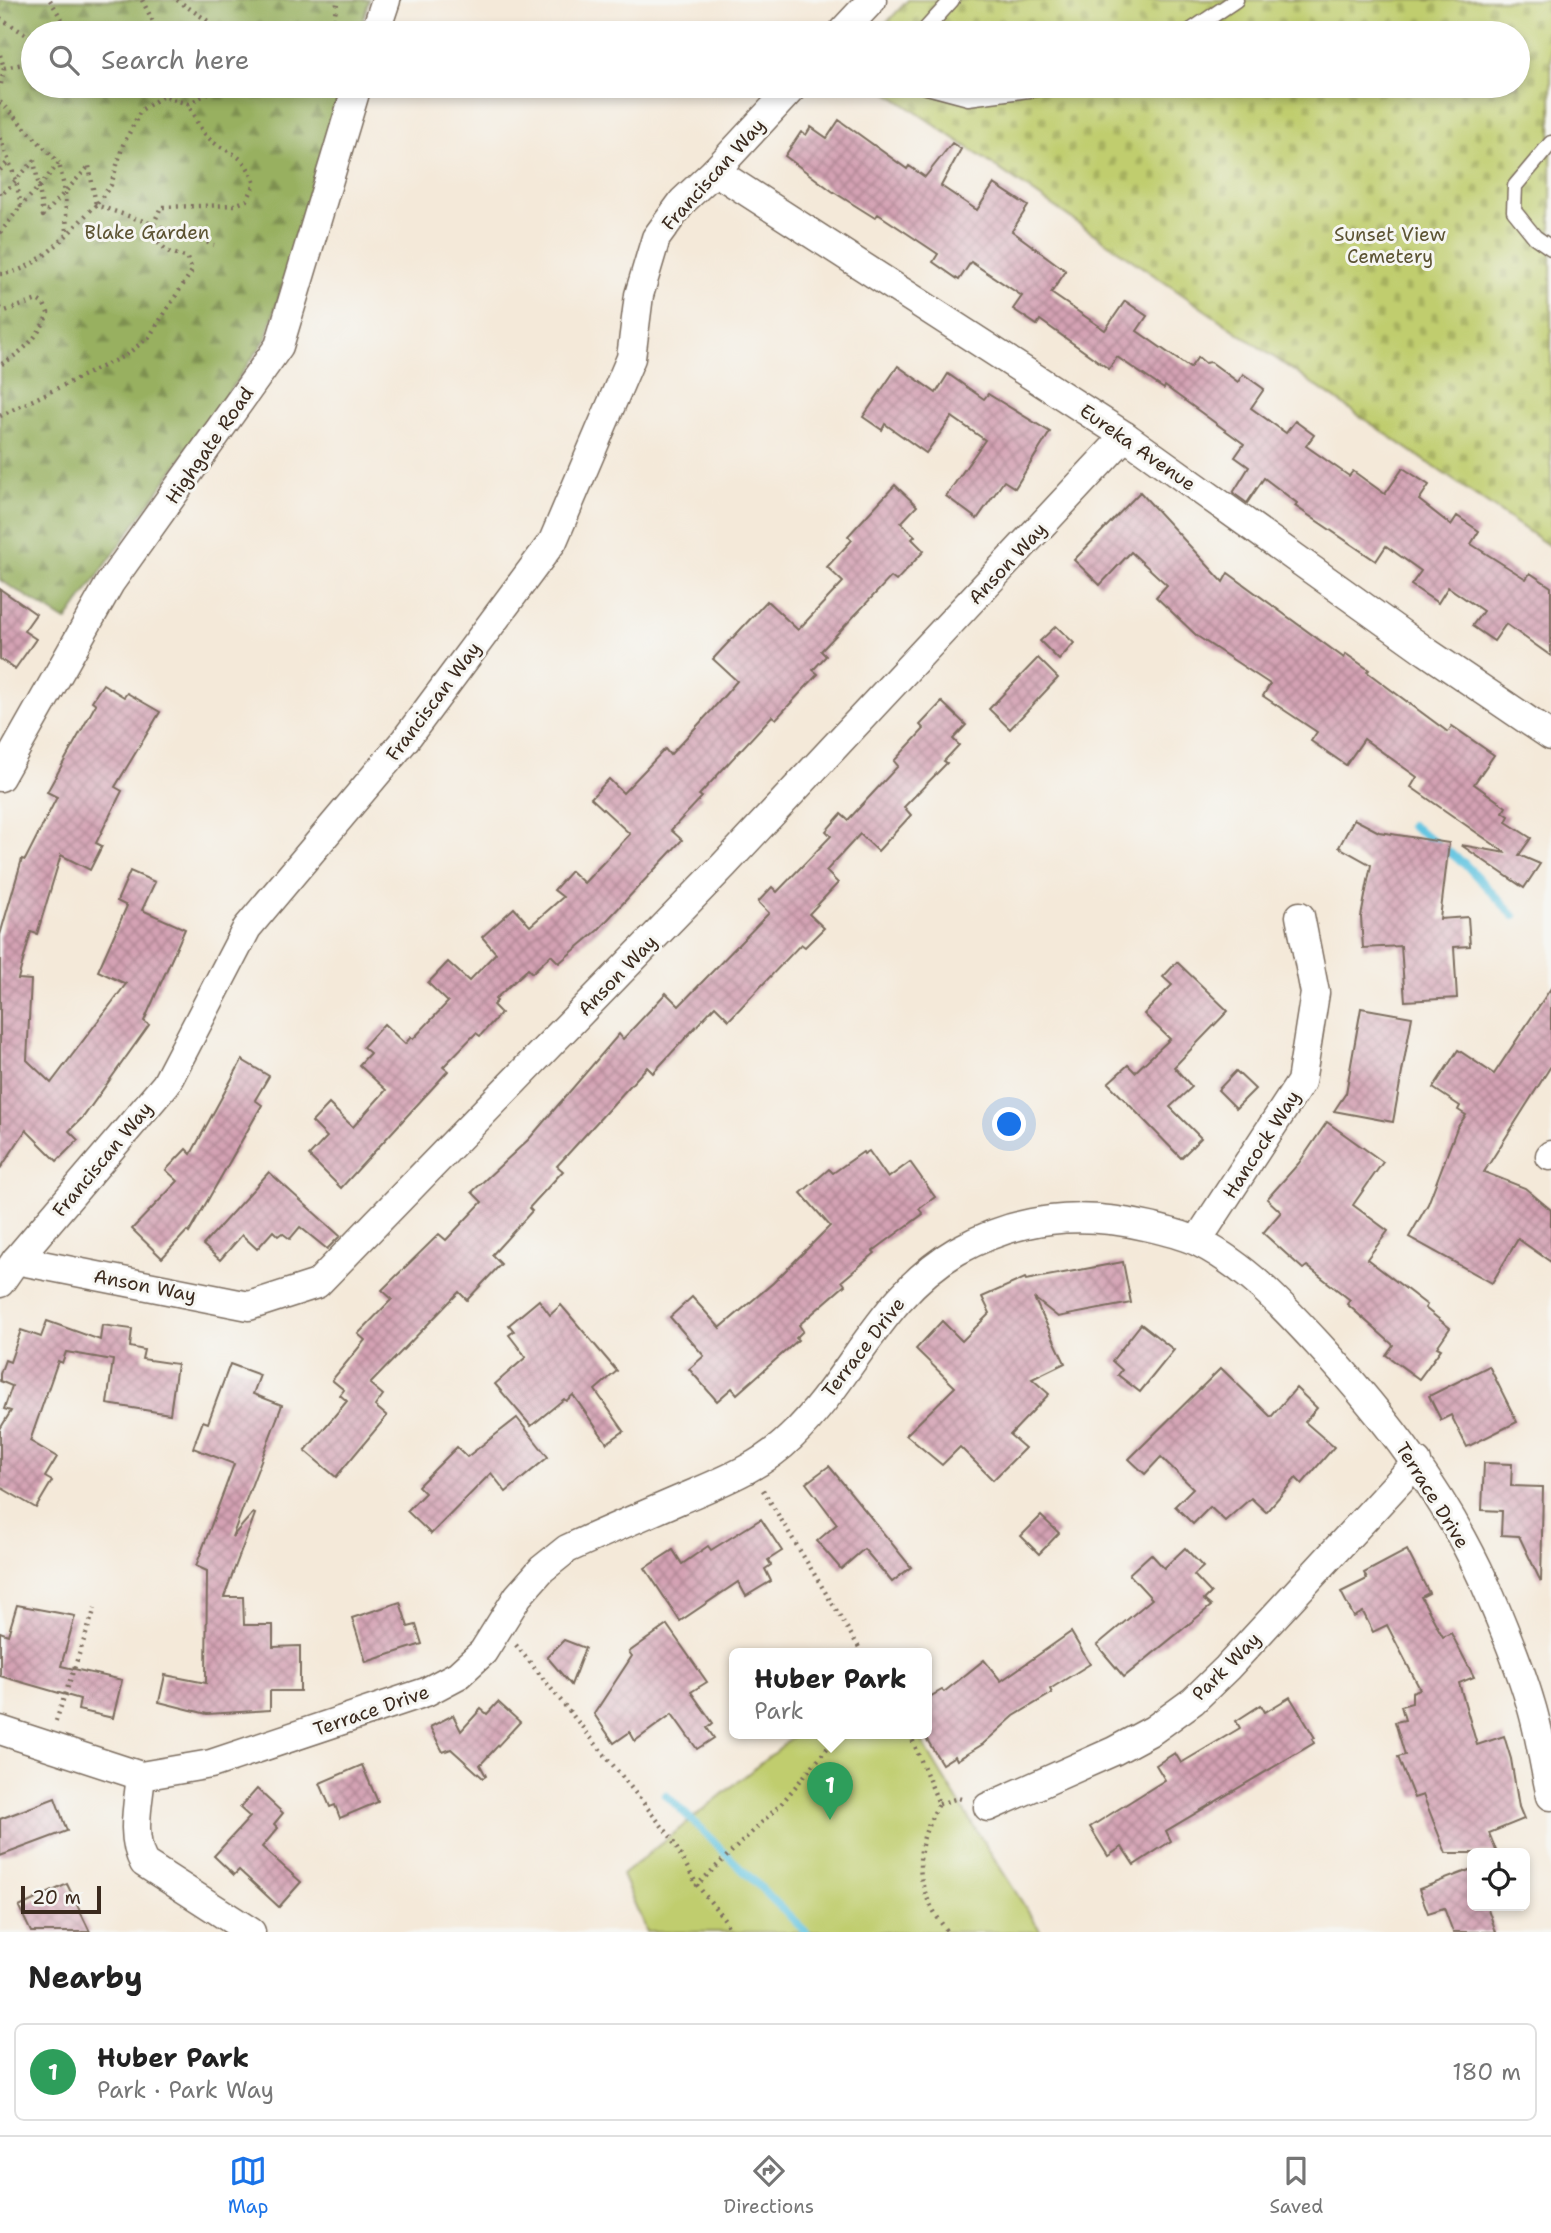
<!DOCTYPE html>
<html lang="en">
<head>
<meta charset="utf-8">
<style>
	body { margin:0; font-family:"Shantell Sans",sans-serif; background:#f2f2f2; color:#222 }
	.controls { position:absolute; right:21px; bottom:21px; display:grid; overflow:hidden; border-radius:10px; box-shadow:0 4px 10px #0003 }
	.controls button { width:63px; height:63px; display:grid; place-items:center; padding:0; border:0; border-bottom:2px solid #e0e0e0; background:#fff; color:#222; font:35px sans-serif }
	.scale { position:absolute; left:21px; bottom:18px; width:80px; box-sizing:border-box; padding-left:7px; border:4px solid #3b2a1e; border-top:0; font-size:19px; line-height:24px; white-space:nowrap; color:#3b2a1e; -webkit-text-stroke:5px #f6f6f2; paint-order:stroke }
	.you { position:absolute; left:1010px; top:1125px; width:24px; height:24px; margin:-18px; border:5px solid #fff; border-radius:50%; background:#1a73e8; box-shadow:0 0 0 10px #1a73e833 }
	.badge { display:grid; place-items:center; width:46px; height:46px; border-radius:50%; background:#1a73e8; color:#fff; font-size:23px; font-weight:700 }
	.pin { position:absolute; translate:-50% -58px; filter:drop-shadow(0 2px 4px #0008) }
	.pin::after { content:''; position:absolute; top:37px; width:24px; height:21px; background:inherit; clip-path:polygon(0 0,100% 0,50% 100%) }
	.popup { position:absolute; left:729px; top:1648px; width:203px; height:91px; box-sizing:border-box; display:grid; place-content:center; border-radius:10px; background:#fff; filter:drop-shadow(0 2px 5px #0005); font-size:23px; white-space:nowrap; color:#767676 }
	.popup b { font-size:26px; color:#222 }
	.popup::after { content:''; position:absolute; left:50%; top:100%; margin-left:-14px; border:14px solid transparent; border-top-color:#fff }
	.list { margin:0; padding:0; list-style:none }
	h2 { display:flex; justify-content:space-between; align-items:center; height:91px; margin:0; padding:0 28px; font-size:30px }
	h2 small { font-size:23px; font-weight:400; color:#767676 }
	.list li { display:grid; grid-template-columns:46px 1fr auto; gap:21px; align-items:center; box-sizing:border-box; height:98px; margin:0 14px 14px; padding:0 14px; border:2px solid #e0e0e0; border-radius:10px }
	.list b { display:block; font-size:26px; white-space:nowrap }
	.list p { margin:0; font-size:23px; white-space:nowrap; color:#767676 }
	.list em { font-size:23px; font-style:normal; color:#767676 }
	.icon { flex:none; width:38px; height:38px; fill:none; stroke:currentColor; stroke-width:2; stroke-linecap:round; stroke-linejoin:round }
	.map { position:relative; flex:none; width:1551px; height:1932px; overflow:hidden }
	.search { position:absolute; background:#fff; box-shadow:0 4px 10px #0003; left:21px; right:21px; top:21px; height:77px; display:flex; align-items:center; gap:18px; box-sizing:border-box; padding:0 24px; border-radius:38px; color:#767676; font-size:26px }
	.sheet { height:203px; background:#fff }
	nav { display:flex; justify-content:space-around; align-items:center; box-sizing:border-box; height:98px; border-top:2px solid #e0e0e0; background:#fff; font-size:19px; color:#767676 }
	nav a { display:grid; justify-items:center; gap:4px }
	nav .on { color:#1a73e8 }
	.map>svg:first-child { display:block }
</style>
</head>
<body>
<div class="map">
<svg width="1551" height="1932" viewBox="0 0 1551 1932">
	<defs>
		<pattern id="forest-firs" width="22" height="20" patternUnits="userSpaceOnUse" patternTransform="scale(1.75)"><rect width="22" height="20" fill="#98b061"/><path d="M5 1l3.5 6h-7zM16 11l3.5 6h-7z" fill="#7d8f4f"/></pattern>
		<pattern id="cemetery-stones" width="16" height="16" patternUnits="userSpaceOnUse" patternTransform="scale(1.75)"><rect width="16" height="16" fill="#c0cd6e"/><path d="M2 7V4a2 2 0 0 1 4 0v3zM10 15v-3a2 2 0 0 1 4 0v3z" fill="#a6b05f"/></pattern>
		<pattern id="building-cross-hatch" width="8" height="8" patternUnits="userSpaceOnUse" patternTransform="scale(1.75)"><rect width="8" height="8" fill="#d4a2b4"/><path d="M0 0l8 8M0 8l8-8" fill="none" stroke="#ad8492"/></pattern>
	</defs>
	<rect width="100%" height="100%" fill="#f6f6f2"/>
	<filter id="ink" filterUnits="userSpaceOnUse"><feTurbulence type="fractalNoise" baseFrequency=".0143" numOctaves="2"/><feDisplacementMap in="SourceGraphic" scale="14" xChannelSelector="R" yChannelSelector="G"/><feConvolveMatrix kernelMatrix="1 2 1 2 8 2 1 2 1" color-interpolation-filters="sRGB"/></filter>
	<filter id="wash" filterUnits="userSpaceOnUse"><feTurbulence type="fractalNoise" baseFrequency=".00686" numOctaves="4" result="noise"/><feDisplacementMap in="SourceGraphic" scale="28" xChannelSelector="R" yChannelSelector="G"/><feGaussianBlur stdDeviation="1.57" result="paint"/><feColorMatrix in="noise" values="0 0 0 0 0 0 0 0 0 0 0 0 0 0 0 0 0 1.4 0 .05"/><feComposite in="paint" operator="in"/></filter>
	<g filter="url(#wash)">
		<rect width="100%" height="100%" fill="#f4e9d9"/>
		<polygon fill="url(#forest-firs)" stroke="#6a6d40" stroke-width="2" points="0,0 369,0 359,33 33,33 33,86 343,86 266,339 66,621 0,580"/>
		<polygon fill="url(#cemetery-stones)" stroke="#7e7c46" stroke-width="2" points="908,0 1551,0 1551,547 878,86 1518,86 1518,33 877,33"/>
		<path fill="#c0cd6e" stroke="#7e7c46" stroke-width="2" d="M797,1734H918C956,1802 1000,1866 1041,1932H647L622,1875Z"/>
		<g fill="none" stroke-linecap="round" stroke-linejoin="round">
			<g stroke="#63c5e1" stroke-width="8">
				<polyline points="1411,825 1464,863 1514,916"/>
				<polyline points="666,1795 806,1932"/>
			</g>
		</g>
		<g id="blocks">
			<g fill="url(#building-cross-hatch)">
				<polygon points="839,120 907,169 909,166 925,177 952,143 961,149 941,186 977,210 994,184 1028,206 1012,231 1066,271 1051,293 1105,330 1125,301 1147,316 1137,331 1190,368 1198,357 1205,363 1211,362 1238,382 1243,374 1264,389 1251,408 1286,433 1295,421 1314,435 1306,446 1349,476 1353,471 1385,494 1403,468 1429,485 1419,500 1451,525 1457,516 1479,531 1471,544 1526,579 1530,573 1551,587 1551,656 1506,624 1494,641 1472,626 1483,611 1448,587 1438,603 1411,585 1421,571 1386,546 1376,561 1295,506 1297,503 1264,478 1247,503 1233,493 1249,467 1235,457 1244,444 1165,386 1164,389 1117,357 1109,369 1040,320 1037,325 1013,309 1022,296 971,262 959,280 933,262 938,254 878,214 875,218 832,191 785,156 801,132 806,135 811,127 827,138"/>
				<polygon points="898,366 936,393 948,374 984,399 988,394 1050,432 1015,488 1004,481 977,519 946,496 985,440 952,417 926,453 885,424 882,430 863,417"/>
				<polygon points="895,485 917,506 901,523 915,536 912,539 924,551 896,581 891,577 821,651 826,656 813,670 818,674 776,719 772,716 699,795 702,797 671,830 682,840 598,930 559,963 551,955 532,973 528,969 495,999 497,1001 493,1005 501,1013 480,1036 476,1033 443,1067 448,1071 341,1188 309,1156 327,1137 312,1122 329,1104 353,1127 386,1090 359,1065 370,1053 363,1047 384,1024 405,1044 411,1037 413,1039 448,1002 428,983 448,962 469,981 496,953 482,937 514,908 530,926 563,897 554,890 571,871 584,883 630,834 591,798 609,779 623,793 665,749 670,755 711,711 737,681 713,659 767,601 798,630 843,582 827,567 852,540 848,536"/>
				<polygon points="1140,492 1223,582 1228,573 1344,658 1346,654 1369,670 1367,672 1448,732 1452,726 1494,755 1474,784 1506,807 1503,812 1509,816 1506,822 1531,838 1519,855 1540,864 1524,888 1461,845 1506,853 1411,787 1417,777 1364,739 1346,765 1311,741 1317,732 1263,696 1270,684 1197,636 1156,597 1167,585 1131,552 1100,585 1074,560"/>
				<polygon points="0,589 36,614 24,631 36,639 15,669 0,659"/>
				<polygon points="1056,626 1074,643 1059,660 1040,641"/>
				<polygon points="1038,658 1058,678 1010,729 989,709"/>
				<polygon points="103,684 124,697 127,693 160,712 115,787 122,791 96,843 102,846 90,870 61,855 37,934 31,932 18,979 31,980 27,1060 51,1083 126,984 98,971 127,906 117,901 130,871 155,882 142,910 185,929 144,1021 149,1025 84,1116 69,1131 78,1140 57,1161 26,1130 0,1169 0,935 22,859 25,860 57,797 47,792 96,704 92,701"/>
				<polygon points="942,702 966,725 953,739 959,745 944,761 947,763 904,807 911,815 878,851 860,834 826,871 838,883 809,914 824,928 805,947 801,944 729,1020 715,1006 653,1073 647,1067 557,1166 563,1171 529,1208 532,1211 492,1255 501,1264 467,1300 459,1292 370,1384 383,1395 375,1406 387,1416 336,1477 305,1451 347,1401 340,1395 344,1390 332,1380 365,1340 358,1334 392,1299 382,1290 439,1234 446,1240 482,1202 472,1192 529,1139 619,1034 623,1039 666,993 679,1006 769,913 758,902 772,887 777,892 831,836 826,831 841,814 848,820 898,766 894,761 924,729 920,725"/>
				<polygon points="1354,819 1379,832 1449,843 1440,919 1468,917 1470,946 1454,947 1457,998 1405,1001 1401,946 1363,948 1361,917 1371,865 1339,847"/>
				<polygon points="1177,962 1228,1011 1174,1067 1192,1087 1170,1107 1201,1138 1181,1158 1108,1083 1128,1065 1135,1072 1170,1039 1144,1014 1172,985 1163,977"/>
				<polygon points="1551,988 1551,1066 1484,1172 1525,1188 1551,1210 1551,1262 1518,1239 1492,1283 1409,1237 1428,1204 1457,1128 1466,1115 1458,1110 1460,1106 1433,1088 1458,1050 1494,1074"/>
				<polygon points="1361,1008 1412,1017 1393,1122 1334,1111 1346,1093"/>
				<polygon points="242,1060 269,1076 255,1100 262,1105 189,1233 187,1231 162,1258 132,1229 178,1181 166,1170 186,1149 191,1154"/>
				<polygon points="1236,1071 1255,1089 1236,1108 1218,1090"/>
				<polygon points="1327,1122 1383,1162 1353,1205 1388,1231 1367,1259 1427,1305 1425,1308 1450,1328 1437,1347 1441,1349 1419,1379 1386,1355 1393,1345 1347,1304 1350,1300 1307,1266 1303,1269 1263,1233 1281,1212 1267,1199 1299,1163"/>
				<polygon points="869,1151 888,1178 910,1162 935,1197 919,1209 923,1214 873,1251 875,1253 842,1281 845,1285 799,1325 803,1331 796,1338 798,1340 737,1394 732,1388 717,1401 689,1369 704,1356 670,1317 692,1297 720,1328 773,1283 830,1226 801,1193 829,1169 833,1173 863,1152 864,1154"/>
				<polygon points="269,1172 340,1236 327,1249 300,1227 290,1239 282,1233 278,1236 273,1231 257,1249 242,1235 220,1260 203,1245"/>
				<polygon points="1123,1262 1131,1303 1058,1317 1034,1298 1065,1363 1032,1379 1049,1394 1010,1435 1025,1448 993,1480 960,1447 942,1465 906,1435 955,1387 916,1349 942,1321 962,1341 990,1313 982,1297 1025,1278 1026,1280"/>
				<polygon points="539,1300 550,1315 561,1305 617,1371 595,1390 624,1431 607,1443 573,1395 566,1401 564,1399 531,1426 495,1384 526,1357 509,1335 514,1331 509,1325"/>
				<polygon points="47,1321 100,1340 102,1325 132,1329 130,1347 144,1350 142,1359 177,1364 170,1414 107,1404 113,1360 66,1352 62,1363 58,1361 30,1441 57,1457 45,1477 52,1481 36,1508 0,1487 0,1429 11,1411 4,1409 12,1386 0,1381 0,1374 5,1360 10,1362 21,1330 41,1337"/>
				<polygon points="1141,1324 1174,1350 1140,1392 1118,1375 1122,1370 1112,1361"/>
				<polygon points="230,1364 260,1375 253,1394 282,1405 232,1537 253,1513 255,1514 224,1597 243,1597 244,1625 273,1625 273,1647 300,1646 300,1691 270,1691 270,1710 207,1714 159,1702 165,1675 206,1683 207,1571 196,1566 234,1464 193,1448 203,1421 208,1423"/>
				<polygon points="1489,1366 1517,1422 1467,1447 1451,1415 1441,1420 1429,1396"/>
				<polygon points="1221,1368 1271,1417 1296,1388 1317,1408 1305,1422 1334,1447 1302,1484 1296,1478 1266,1512 1251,1498 1225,1521 1210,1507 1193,1524 1175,1506 1193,1488 1161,1457 1145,1474 1129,1459"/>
				<polygon points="517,1418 548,1457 506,1492 491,1473 431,1534 407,1511 425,1493 418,1486 457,1447 467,1457"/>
				<polygon points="1484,1463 1512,1464 1511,1486 1543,1487 1541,1582 1519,1536 1501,1535 1502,1511 1482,1510"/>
				<polygon points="829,1466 911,1567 892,1582 864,1549 841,1569 817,1541 837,1524 806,1483"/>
				<polygon points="1041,1516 1059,1533 1039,1554 1021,1536"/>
				<polygon points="761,1519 782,1551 768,1560 771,1565 765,1569 771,1581 746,1596 738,1582 680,1621 645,1568 673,1550 682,1564 708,1546 711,1550"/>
				<polygon points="1185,1548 1203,1567 1194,1575 1211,1593 1204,1600 1211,1606 1124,1677 1097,1645 1152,1599 1129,1574 1151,1554 1164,1568"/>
				<polygon points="1407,1550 1429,1593 1421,1597 1443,1637 1451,1633 1474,1677 1459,1683 1477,1745 1504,1736 1511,1759 1519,1807 1524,1819 1489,1833 1497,1853 1446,1853 1423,1795 1414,1798 1398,1757 1405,1755 1395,1722 1405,1720 1401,1706 1412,1703 1412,1692 1420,1689 1387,1625 1373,1632 1363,1612 1354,1617 1341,1592 1367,1579 1364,1573"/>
				<polygon points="400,1602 408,1627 416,1625 422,1644 366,1662 352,1618"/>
				<polygon points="17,1605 75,1616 61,1666 122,1680 113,1718 78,1710 80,1699 0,1676 0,1632 8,1635"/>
				<polygon points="667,1625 707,1682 691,1692 713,1723 707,1728 714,1738 697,1749 672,1714 635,1741 630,1732 614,1743 594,1714 632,1656 629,1652"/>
				<polygon points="1071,1632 1090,1664 1050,1689 1052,1693 1014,1716 983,1744 957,1760 955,1756 942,1764 926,1738 926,1699 942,1690 944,1692 984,1660 1001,1681"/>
				<polygon points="564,1640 585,1648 571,1685 547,1657"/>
				<polygon points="1290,1697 1315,1738 1312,1739 1314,1743 1166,1831 1171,1841 1134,1865 1122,1847 1108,1856 1090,1827 1165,1780 1156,1765 1175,1753 1181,1763 1240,1728 1236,1721 1261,1705 1265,1712"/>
				<polygon points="498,1702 520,1722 480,1765 486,1776 483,1778 451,1749 443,1752 430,1727 453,1715 461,1731 481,1709 487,1714"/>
				<polygon points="362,1765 378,1802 340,1818 335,1805 330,1807 320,1783"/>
				<polygon points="257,1789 283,1813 274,1824 278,1828 262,1847 301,1882 279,1907 239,1870 234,1875 214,1856 250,1817 240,1808"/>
				<polygon points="55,1798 67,1831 0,1856 0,1819"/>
				<polygon points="1472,1869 1472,1906 1487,1906 1496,1932 1453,1932 1444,1908 1428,1913 1419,1889"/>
				<polygon points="67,1884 90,1932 31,1932 19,1907"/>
			</g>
		</g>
	</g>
	<g filter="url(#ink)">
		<use href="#blocks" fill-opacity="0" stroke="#7c6d5f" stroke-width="2"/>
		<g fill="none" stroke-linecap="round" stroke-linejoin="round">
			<g stroke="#7c6d5f" stroke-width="17">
				<g id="service">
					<polyline points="922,33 952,0"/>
					<polyline points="1187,33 1236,0"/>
					<polyline points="923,86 968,98 1060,86"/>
					<polyline points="1551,143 1515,186 1514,211 1535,237 1551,248"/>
				</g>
			</g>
			<g stroke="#7c6d5f" stroke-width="31">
				<g id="minor">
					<polyline points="375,33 386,0"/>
					<polyline points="841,33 872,0"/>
					<polyline points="715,171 1125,436 1427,652 1551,736"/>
					<polyline points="0,777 110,583 279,346 357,86"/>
					<polyline points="1550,1156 1551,1155"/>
					<polyline points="1197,1241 1301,1082 1315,993 1300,916"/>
					<polyline points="16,1260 249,1306 317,1284 724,865 1125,436"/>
					<polyline points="0,1283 16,1260 166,1084 247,928 405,740 553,541 631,358 639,295 656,238 683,201 715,171 794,86"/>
					<path d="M0,1730L141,1776L211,1764L426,1692L458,1675L483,1652L518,1596L542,1569L567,1549C604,1532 642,1516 679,1500C718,1483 760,1468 791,1437C852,1379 881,1295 957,1251C1020,1216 1081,1211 1150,1227C1166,1231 1184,1235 1198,1242C1245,1265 1283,1306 1318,1344C1385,1417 1444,1493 1485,1584C1502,1623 1519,1664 1531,1705C1540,1734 1544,1766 1551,1796"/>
					<path d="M141,1776C138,1805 130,1837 144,1863L251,1932"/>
					<polyline points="988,1807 1114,1751 1153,1730 1193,1701 1227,1668 1417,1462"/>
				</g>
			</g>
			<g stroke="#7c6d5f" stroke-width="4.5" stroke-dasharray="2 5" stroke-linecap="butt">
				<polyline points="50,0 70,33"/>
				<polyline points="142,0 159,33"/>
				<polyline points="177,0 208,21 210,33"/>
				<polyline points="0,18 33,39"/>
				<polyline points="331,33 337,3 334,0"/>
				<polyline points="0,55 4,68 0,89"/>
				<polyline points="4,68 33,62"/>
				<polyline points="146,86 163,96"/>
				<polyline points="174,86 177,100"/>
				<polyline points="0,102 59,163"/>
				<polyline points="188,104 221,86"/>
				<polyline points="0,138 16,180 34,161 39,187 59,163 65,192 88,167"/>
				<polyline points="0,170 8,162"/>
				<polyline points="0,192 1,195 16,180 21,206 39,187 43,216 65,192"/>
				<polyline points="65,193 67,233"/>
				<polyline points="0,233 21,206"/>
				<path d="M0,274C39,272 70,230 96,205L214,245"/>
				<path d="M0,308L5,311L37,300L44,304L48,313C39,337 23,352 0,365"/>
				<path d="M0,416L126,355L149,337L192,271L188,258L169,252L156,241L154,223L161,207L235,205L247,200L255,184C242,146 225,157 205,134C198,126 193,113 188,104L163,96L141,110L123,145L111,185L96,205L89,166"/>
				<polyline points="763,1490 863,1654"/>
				<polyline points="516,1645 670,1836 697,1885"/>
				<polyline points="56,1721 95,1608"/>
				<path d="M910,1734L939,1804C911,1851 914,1889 948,1932"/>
				<polyline points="939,1804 958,1798 965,1800"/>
				<polyline points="730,1932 725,1920 697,1885 781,1804 839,1734"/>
			</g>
			<use href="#service" stroke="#fff" stroke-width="14"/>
			<use href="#minor" stroke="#fff" stroke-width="28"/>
		</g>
	</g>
	<g text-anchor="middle" stroke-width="6" stroke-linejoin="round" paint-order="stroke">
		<g font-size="19" fill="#3b2a1e" stroke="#f6f6f2">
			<text transform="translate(713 174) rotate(-48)" y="7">Franciscan Way</text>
			<text transform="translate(209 445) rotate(-55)" y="7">Highgate Road</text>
			<text transform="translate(1138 447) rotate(35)" y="7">Eureka Avenue</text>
			<text transform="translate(1007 563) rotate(-47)" y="7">Anson Way</text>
			<text transform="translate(433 701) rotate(-53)" y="7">Franciscan Way</text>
			<text transform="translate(617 975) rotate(-46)" y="7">Anson Way</text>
			<text transform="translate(1261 1144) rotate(-57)" y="7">Hancock Way</text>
			<text transform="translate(102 1159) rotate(-50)" y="7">Franciscan Way</text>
			<text transform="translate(145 1285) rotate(11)" y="7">Anson Way</text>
			<text transform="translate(863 1347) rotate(-52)" y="7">Terrace Drive</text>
			<text transform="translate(1433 1495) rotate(58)" y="7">Terrace Drive</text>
			<text transform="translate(1226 1666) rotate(-45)" y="7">Park Way</text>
			<text transform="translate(371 1710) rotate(-19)" y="7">Terrace Drive</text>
		</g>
		<g font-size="19" fill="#5c5332" stroke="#f6f6f2">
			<text x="147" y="239">Blake Garden</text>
			<text x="1390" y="241">Sunset View<tspan x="1390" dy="22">Cemetery</tspan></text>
		</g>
	</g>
</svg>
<div class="controls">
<button><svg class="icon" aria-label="locate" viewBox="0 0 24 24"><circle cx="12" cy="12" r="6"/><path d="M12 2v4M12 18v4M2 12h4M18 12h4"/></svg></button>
</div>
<div class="scale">20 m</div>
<div class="you"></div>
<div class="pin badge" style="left:830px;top:1820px;background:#2e9e5b">1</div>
<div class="popup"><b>Huber Park</b>Park</div>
<div class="search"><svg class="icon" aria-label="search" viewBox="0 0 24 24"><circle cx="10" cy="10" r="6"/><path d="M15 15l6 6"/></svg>Search here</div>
</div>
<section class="sheet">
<h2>Nearby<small></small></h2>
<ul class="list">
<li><span class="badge" style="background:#2e9e5b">1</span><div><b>Huber Park</b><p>Park · Park Way</p></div><em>180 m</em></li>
</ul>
</section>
<nav>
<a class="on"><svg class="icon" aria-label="map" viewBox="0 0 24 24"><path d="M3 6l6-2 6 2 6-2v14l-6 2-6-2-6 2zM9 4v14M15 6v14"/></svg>Map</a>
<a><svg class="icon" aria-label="directions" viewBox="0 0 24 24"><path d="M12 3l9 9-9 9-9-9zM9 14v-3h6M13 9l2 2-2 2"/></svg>Directions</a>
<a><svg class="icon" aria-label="saved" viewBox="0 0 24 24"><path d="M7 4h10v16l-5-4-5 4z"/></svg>Saved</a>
</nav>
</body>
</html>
